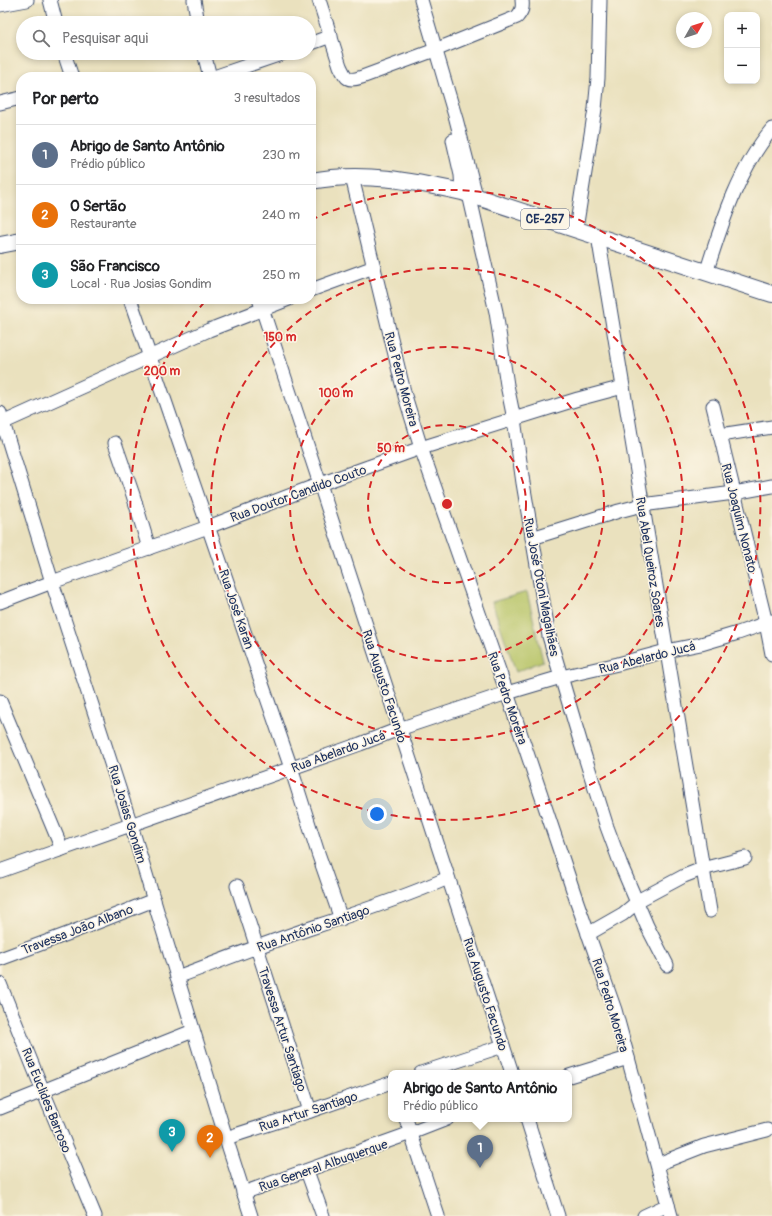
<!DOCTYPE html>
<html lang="pt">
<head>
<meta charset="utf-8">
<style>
	body { margin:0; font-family:Pangolin,sans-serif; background:#f6f6f6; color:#202124 }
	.controls { position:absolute; right:12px; top:12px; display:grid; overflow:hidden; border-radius:8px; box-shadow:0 2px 6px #0003 }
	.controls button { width:36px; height:36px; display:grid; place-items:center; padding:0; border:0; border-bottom:1px solid #e0e0e0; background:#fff; color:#202124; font:20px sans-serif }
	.compass { position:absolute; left:676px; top:12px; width:36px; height:36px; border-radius:50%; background:#fff; box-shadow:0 2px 6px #0003; rotate:51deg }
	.you { position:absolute; left:377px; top:814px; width:14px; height:14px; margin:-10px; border:3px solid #fff; border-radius:50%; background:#1a73e8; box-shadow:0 0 0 6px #1a73e833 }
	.badge { display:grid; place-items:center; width:26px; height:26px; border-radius:50%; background:#111827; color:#fff; font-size:13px; font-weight:700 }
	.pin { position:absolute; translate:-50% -33px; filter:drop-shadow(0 1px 2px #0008) }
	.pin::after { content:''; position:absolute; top:21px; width:14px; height:12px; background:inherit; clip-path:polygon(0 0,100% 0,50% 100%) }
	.popup { position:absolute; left:388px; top:1070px; width:184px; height:52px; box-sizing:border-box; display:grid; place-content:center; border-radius:8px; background:#fff; filter:drop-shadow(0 1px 3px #0005); font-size:13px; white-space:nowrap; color:#757577 }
	.popup b { font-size:15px; color:#202124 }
	.popup::after { content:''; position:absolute; left:50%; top:100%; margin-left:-8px; border:8px solid transparent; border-top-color:#fff }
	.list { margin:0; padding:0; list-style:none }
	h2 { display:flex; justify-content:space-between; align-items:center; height:52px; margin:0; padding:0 16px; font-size:17px }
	h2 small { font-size:13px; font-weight:400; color:#757577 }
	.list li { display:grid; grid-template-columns:26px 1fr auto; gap:12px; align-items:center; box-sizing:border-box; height:60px; padding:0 16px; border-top:1px solid #e0e0e0 }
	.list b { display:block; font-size:15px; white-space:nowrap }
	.list p { margin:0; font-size:13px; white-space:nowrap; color:#757577 }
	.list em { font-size:13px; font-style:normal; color:#757577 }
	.icon { flex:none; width:22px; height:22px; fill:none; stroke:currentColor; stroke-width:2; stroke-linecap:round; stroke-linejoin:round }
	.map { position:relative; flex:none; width:772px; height:1216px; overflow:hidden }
	.search { position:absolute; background:#fff; box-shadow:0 2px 6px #0003; left:16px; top:16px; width:300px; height:44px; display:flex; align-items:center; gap:10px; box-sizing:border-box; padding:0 14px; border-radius:22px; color:#757577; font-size:15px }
	.panel { position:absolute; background:#fff; box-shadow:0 2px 6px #0003; left:16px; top:72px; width:300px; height:232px; border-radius:16px }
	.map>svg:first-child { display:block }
</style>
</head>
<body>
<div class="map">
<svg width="772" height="1216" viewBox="0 0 772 1216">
	<rect width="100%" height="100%" fill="#fcf5e5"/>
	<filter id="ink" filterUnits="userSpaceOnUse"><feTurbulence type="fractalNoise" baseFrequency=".025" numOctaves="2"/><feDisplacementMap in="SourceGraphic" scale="8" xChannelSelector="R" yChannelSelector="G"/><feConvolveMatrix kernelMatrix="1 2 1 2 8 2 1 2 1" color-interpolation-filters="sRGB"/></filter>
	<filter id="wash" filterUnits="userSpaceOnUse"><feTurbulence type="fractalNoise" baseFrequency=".012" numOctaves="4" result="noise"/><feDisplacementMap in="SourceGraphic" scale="16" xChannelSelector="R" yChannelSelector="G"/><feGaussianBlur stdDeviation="0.9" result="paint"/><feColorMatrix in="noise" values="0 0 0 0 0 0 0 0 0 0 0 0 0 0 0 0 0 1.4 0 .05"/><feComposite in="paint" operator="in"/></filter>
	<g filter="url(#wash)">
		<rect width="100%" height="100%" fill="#eae1be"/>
		<polygon fill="#b6c365" stroke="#687962" points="527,592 543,661 516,672 492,602"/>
	</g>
	<g filter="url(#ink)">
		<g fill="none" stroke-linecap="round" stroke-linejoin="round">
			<g stroke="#3a4a6c" stroke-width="15">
				<g id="minor">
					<polyline points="50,0 56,23"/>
					<polyline points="194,0 198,23"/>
					<path d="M319,0L340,66C346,79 348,82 362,77L435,50L517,17C522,11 523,8 522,0"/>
					<polyline points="421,0 456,119 476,196"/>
					<polyline points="0,5 27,0"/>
					<polyline points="309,44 331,36"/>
					<polyline points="64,53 72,77"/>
					<polyline points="204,53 210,77"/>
					<polyline points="214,77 284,53"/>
					<polyline points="0,103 21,98"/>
					<polyline points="453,140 461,175 462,192"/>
					<polyline points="352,177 405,396 421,448 507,693 577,902 615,1010 671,1216"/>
					<polyline points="469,194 496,312 507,385 514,419 523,483 549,636 581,744 607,827 621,865 647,926 667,965"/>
					<polyline points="576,229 595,109 598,78 600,0"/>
					<polyline points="598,236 710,911"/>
					<path d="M706,273C722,223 738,170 772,129"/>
					<polyline points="311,290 374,267"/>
					<polyline points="130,299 291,768 318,853 341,919"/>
					<polyline points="259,299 320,484 512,1073"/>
					<polyline points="713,406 766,623 772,654"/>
					<polyline points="0,413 52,582 131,825 226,1138 251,1216"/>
					<polyline points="0,424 209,330 289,299"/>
					<polyline points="720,435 772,427"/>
					<polyline points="115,443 133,495 149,548"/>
					<polyline points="532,538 619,511 642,505 734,493 772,486"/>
					<polyline points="0,602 52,582 208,527 320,484 421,448 578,399 623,387"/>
					<polyline points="0,701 62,849"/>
					<polyline points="0,871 360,744 399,729 507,693 561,677 618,664 666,651 701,644 738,633 772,621"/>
					<polyline points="237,886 310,1111"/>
					<polyline points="588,934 623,914 641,899 684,876 702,869 745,858"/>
					<polyline points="0,959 70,933 154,900"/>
					<path d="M177,977C223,960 268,942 314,927C360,912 405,897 448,878"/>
					<polyline points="0,984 43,1091 95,1216"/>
					<polyline points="421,1073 503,1046"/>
					<polyline points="569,1076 628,1058"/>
					<polyline points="0,1108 193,1031"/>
					<polyline points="406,1119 438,1216"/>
					<polyline points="527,1119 558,1216"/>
					<polyline points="226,1138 310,1111 391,1083"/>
					<polyline points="658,1164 704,1146 767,1130"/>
					<polyline points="307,1171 323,1216"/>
					<polyline points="243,1193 411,1133 447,1119"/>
					<polyline points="644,1216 668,1205"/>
				</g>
			</g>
			<g stroke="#3a4a6c" stroke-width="18">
				<g id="major">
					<path d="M311,181C362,171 412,181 462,192L772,294"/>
					<polyline points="0,245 21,241"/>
				</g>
			</g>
			<use href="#minor" stroke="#fff" stroke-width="13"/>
			<use href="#major" stroke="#fff" stroke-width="16"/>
		</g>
	</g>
	<g fill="none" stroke="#d62828" stroke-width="2" stroke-dasharray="7 5">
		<circle cx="447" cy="504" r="79"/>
		<circle cx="447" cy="504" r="157"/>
		<circle cx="447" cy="504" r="236"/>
		<path d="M311 220A315 315 0 1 1 207 299"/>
	</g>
	<g text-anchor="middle" stroke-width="3" stroke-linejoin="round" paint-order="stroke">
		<rect fill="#fcf5e5" stroke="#5e6a86" stroke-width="1" x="521" y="209" width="48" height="20" rx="3"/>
		<g font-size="12" font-weight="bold" fill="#1b2f5e">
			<text x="545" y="223">CE-257</text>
		</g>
		<g font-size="13" fill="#1b2f5e" stroke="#fcf5e5">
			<text transform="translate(402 379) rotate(75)" y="5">Rua Pedro Moreira</text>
			<text transform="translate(298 493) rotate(-20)" y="5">Rua Doutor Candido Couto</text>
			<text transform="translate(740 518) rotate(76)" y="5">Rua Joaquim Nonato</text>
			<text transform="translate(651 562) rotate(81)" y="5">Rua Abel Queiroz Soares</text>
			<text transform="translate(542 587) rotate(79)" y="5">Rua José Otoni Magalhães</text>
			<text transform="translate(237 609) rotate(71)" y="5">Rua José Karan</text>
			<text transform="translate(647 657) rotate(-14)" y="5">Rua Abelardo Jucá</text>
			<text transform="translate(385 686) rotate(72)" y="5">Rua Augusto Facundo</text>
			<text transform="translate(508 698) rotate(71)" y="5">Rua Pedro Moreira</text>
			<text transform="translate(338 751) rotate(-20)" y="5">Rua Abelardo Jucá</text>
			<text transform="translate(128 814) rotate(73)" y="5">Rua Josias Gondim</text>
			<text transform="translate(313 928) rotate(-19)" y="5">Rua Antônio Santiago</text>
			<text transform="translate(77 929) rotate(-21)" y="5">Travessa João Albano</text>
			<text transform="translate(486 994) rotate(72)" y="5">Rua Augusto Facundo</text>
			<text transform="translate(611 1005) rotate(73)" y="5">Rua Pedro Moreira</text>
			<text transform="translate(283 1029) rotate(72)" y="5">Travessa Artur Santiago</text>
			<text transform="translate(47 1100) rotate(68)" y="5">Rua Euclides Barroso</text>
			<text transform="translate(308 1111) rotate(-18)" y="5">Rua Artur Santiago</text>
			<text transform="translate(323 1165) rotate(-19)" y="5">Rua General Albuquerque</text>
		</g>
	</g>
	<circle cx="447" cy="504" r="6" fill="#d62828" stroke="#fcf5e5" stroke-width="2"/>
	<g font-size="12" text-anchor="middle" font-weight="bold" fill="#d62828" stroke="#fcf5e5" stroke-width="3" stroke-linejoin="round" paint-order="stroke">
		<text x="280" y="341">150 m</text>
		<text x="162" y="375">200 m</text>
		<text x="336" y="397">100 m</text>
		<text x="391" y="452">50 m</text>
	</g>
</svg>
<div class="controls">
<button>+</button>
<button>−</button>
</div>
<svg class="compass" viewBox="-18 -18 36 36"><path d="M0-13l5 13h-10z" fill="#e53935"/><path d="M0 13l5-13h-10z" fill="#757577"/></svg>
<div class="you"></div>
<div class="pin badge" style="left:480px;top:1168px;background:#5c6f8a">1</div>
<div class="popup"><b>Abrigo de Santo Antônio</b>Prédio público</div>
<div class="pin badge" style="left:210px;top:1158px;background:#e8710a">2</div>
<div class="pin badge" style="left:172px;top:1152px;background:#0f9aa8">3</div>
<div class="search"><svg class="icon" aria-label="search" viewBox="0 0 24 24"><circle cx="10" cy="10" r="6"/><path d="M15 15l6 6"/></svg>Pesquisar aqui</div>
<section class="panel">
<h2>Por perto<small>3 resultados</small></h2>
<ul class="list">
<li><span class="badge" style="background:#5c6f8a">1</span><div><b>Abrigo de Santo Antônio</b><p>Prédio público</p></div><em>230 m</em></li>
<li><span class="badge" style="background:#e8710a">2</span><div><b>O Sertão</b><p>Restaurante</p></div><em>240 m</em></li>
<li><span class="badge" style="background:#0f9aa8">3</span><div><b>São Francisco</b><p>Local · Rua Josias Gondim</p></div><em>250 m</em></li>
</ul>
</section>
</div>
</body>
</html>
